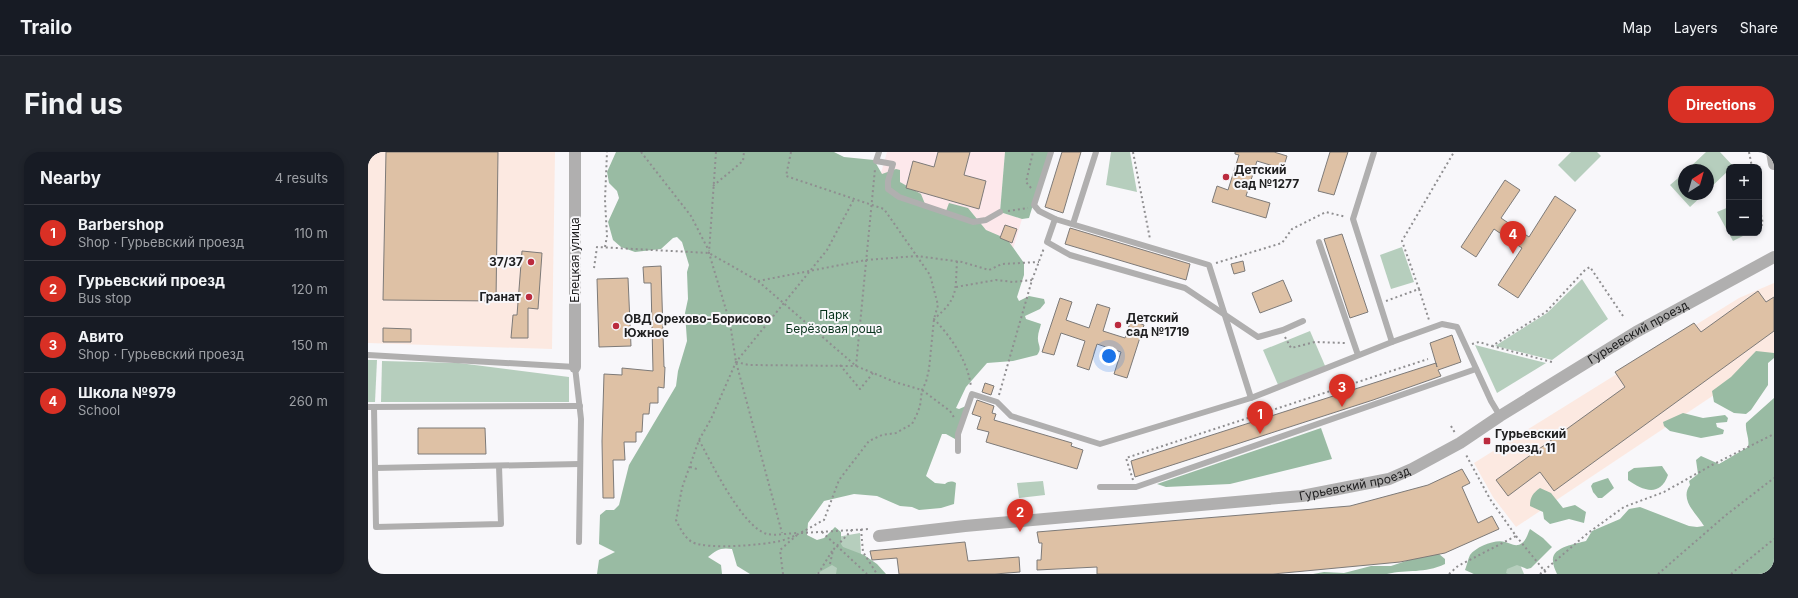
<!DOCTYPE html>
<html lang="en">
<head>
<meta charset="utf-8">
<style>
	body { margin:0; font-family:Inter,sans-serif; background:#20242c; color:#f1f3f6 }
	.controls { position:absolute; right:12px; top:12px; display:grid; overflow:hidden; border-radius:8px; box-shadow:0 2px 6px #0003 }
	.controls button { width:36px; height:36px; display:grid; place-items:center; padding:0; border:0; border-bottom:1px solid #363941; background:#171b24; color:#f1f3f6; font:20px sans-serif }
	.compass { position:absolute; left:1310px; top:12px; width:36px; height:36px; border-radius:50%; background:#171b24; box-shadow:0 2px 6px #0003; rotate:37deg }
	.you { position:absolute; left:741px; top:204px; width:14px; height:14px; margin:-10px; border:3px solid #fff; border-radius:50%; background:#1a73e8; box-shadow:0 0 0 6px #1a73e833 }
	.badge { display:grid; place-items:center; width:26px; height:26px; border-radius:50%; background:#d93025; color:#fff; font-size:13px; font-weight:700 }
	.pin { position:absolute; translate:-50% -33px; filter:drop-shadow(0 1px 2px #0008) }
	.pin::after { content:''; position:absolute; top:21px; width:14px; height:12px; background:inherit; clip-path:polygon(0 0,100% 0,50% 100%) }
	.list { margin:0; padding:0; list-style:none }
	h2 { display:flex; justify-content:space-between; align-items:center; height:52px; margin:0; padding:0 16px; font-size:17px }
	h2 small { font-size:13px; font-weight:400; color:#9ea1a6 }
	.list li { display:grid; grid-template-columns:26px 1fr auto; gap:12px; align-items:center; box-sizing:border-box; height:56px; padding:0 16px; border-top:1px solid #363941 }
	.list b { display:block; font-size:15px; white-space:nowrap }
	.list p { margin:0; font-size:13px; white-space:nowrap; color:#9ea1a6 }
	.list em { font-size:13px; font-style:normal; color:#9ea1a6 }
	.map { position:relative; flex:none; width:1406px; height:422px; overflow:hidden; border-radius:16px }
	header { display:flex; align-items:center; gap:24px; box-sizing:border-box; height:56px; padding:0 20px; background:#171b24; border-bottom:1px solid #363941 }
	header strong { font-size:19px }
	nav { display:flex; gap:22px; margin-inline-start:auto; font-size:14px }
	.intro { display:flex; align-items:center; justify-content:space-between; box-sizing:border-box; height:96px; padding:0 24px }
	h1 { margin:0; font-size:28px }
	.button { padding:10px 18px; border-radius:16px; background:#d93025; color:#fff; font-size:14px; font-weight:700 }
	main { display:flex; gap:24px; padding:0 24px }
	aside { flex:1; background:#171b24; border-radius:16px; box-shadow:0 2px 6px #0003 }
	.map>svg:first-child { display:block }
</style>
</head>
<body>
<header>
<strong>Trailo</strong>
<nav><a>Map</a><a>Layers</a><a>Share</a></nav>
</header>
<div class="intro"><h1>Find us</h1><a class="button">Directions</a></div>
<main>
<aside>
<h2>Nearby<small>4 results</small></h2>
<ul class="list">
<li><span class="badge">1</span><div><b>Barbershop</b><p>Shop · Гурьевский проезд</p></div><em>110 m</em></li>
<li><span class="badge">2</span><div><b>Гурьевский проезд</b><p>Bus stop</p></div><em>120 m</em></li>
<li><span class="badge">3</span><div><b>Авито</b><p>Shop · Гурьевский проезд</p></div><em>150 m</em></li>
<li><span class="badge">4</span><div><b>Школа №979</b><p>School</p></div><em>260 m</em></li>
</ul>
</aside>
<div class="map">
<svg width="1406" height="422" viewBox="0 0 1406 422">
	<rect width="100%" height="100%" fill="#f8f7fa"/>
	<g fill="#fce9e1">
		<polygon points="0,0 187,0 184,197 0,191"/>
		<polygon points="1406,131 1406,203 1148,375 1125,345 1106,311 1371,146"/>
	</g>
	<polygon fill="#fde8eb" points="519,0 637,0 632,60 654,67 645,97 509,35"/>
	<g fill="#b6cebd">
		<polygon points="743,0 762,0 769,40 738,33"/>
		<polygon points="1203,0 1229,0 1233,4 1207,30 1190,13"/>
		<polygon points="1338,0 1352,0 1365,14 1361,15 1361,18 1340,38 1340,18 1319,18"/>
		<polygon points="1316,21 1316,42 1336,42 1322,55 1302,33"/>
		<polygon points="1361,55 1361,81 1381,81 1365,89 1349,60"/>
		<polygon points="1034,95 1046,130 1023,137 1012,103"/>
		<polygon points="1214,127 1240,167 1184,208 1127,194 1179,161"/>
		<polygon points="942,179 958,216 911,235 895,198"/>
		<polygon points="1107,193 1178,211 1129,241"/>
		<polygon points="0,208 9,208 7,250 0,250"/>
		<polygon points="14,209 91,211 201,225 201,250 13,250"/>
		<polygon points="675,329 677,343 651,346 649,331"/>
		<polygon points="492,381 493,403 505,422 434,422 457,387"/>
		<polygon points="1148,403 1156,422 1104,422"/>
	</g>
	<g fill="#99bba3">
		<path d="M248,0H466L476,5L506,8L514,22L528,17L532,18V30L553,42L557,52L578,59L581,51L600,56L618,78L639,87L656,111V123L649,145L651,149L661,144L676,147L677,151L672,157L657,164L658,167L673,172C672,176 670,181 670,185C669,192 675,196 669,203L645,209L619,211L598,235L588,256L591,257L598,254L587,287L578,282H574L558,324L567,331L577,332C581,329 584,329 588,331L586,352L573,356L551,358L544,355L532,354L509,344L486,342L456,349L440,371L439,383L449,388L456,386L467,375L473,380V392L475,395L496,403L509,412L518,422H468L469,416L464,413L448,422H382L369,414L364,397C353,395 348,398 340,405L353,413L354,422H229L231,408L247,400L231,392L232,363L238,358H246L251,353L261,313L308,234L310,219L319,189L317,161L320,147L319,120L321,113L314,90L309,85L305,86L293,97L267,100L253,95L245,88L240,70L251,46L249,39L241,31L239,20Z"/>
		<polygon points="637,0 681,0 661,66 654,67 632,60"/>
		<polygon points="1388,199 1406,201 1406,206 1400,211 1400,233 1383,258 1378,262 1366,261 1346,250 1344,239 1363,225"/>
		<path d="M1406,246V422H1189C1187,418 1185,413 1185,409C1183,395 1208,392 1218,389L1224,379L1252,367L1261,357L1272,355L1321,374L1329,375L1336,374C1329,362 1311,348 1322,333L1321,329L1330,322L1328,308L1333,304L1351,312L1380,295C1382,286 1377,280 1378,271Z"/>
		<polygon points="1315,261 1335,266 1357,263 1360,266 1359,270 1348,271 1349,275 1356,278 1355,282 1333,286 1302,279 1296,274 1295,270"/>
		<polygon points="953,276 964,307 862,332 798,335 789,332"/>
		<path d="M1294,314L1300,323C1292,346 1274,338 1260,328V320L1266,316Z"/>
		<polygon points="1240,326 1246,336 1234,346 1230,346 1225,340 1223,334 1225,331"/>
		<path d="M1172,336L1183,341L1195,356L1207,353L1218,360L1216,371L1201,367L1182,372L1176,367L1175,360L1162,354C1162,345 1165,341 1172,336Z"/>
		<path d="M1162,377L1175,386L1184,395L1163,416L1159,417L1149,413L1139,417L1138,421L1140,422H1106L1097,418C1099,413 1100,407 1102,403C1108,395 1127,387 1137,390C1142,391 1148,396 1154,391C1158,389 1160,381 1162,377Z"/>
		<path d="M1059,402H1071L1077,407V412C1056,422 1040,417 1019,422H945L956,420L976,421L1003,414H1023Z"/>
	</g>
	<g fill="#dec1a5" stroke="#7d7a78">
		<polygon points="18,0 130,0 128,149 15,148"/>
		<polygon points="570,0 602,0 596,23 618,29 611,57 538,36 545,9 566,15"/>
		<polygon points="694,0 713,0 695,61 677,55"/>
		<polygon points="867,0 906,0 919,4 915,17 889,9 878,44 902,51 898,66 844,50 849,34 860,38 871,3 867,2"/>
		<polygon points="962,0 980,0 966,43 950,39"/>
		<polygon points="1137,28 1152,38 1133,66 1161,85 1187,44 1208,58 1150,146 1130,133 1154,96 1126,77 1108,105 1093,95"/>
		<polygon points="637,73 649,77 644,91 632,86"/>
		<polygon points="702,76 822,112 818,128 697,92"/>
		<polygon points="974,82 1000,160 982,166 956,87"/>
		<polygon points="154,99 174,101 170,157 160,156 160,186 143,186 145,163 149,163"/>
		<polygon points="875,109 877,119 866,122 863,112"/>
		<polygon points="293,114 296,215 297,215 296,236 290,235 290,251 282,251 281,262 275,262 274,280 268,280 268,290 256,290 257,308 245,308 246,346 235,346 234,289 236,222 254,223 254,216 285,219 283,131 276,131 275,115"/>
		<polygon points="260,126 263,194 231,195 229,127"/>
		<polygon points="915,128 924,149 892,161 884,141"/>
		<polygon points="1390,139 1398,150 1406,145 1406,179 1186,339 1172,320 1140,344 1128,328 1257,235 1247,220 1326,171 1333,180"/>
		<polygon points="692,146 704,150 698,168 721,176 729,152 742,156 735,179 757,186 763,168 776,173 759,226 746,222 753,200 729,192 721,218 709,214 717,189 693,181 686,203 674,200"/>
		<polygon points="15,176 43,177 43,190 15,190"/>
		<polygon points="1084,183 1093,210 1070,218 1073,224 1005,248 767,325 763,309 1068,211 1069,215 1062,191"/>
		<polygon points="617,231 626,234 623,243 614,240"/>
		<polygon points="609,248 626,254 624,261 628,262 626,268 704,291 703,294 715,298 709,317 618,290 621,280 609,277 613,265 604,262"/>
		<polygon points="50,276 117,276 118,302 50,302"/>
		<polygon points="1094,317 1102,331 1094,335 1110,371 1124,364 1131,377 1077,401 1032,410 905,422 729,422 729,415 669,418 669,408 673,408 674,391 671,391 669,380 982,354 1060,333"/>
		<polygon points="597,390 600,409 651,405 652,420 627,422 531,422 529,406 504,408 502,399"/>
	</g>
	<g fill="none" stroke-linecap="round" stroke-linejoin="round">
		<g stroke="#8f8e90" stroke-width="2" stroke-dasharray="2 3" stroke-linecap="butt">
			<polyline points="273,0 323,64 341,99"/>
			<polyline points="348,0 341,101 362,171 368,210 414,381"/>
			<path d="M423,0L418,24L516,57L562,123L570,153L566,167L561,217L558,230L554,238L552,254L549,262L544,272L528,281L514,283L501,289L471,328L456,368C442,375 428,385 412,389C395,393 339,398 324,390C316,385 312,376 308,368L314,336L331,288L343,267L368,210L459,98L486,47"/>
			<polyline points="765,0 782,87"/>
			<polyline points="1381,0 1384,15"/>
			<polyline points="345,34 375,9 376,0"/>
			<polyline points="663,36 658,30 665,0"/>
			<polyline points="1391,53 1395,72 1391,76"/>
			<polyline points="640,59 660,56"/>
			<polyline points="237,95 239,84 237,48 239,0"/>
			<path d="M589,109C587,139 591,146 566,167C583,185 600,209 603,235"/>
			<polyline points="848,111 914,91 924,77 958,60 978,65"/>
			<polyline points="226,116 229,95 341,101 390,129 488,214 527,230 554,238 582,259 587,267"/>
			<polyline points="390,129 498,108 549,104 594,110 621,118 634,112 671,110"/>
			<polyline points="588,135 628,128 645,130 664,128"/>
			<polyline points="1051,137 1061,168"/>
			<polyline points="1018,149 1051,137 1034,89 1086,0"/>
			<polyline points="917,185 923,196 947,190 977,191"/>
			<polyline points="1104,192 1111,190 1124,194 1178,160 1217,118 1222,115 1255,164"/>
			<polyline points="1124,194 1184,210"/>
			<polyline points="368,210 381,213 488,214 507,17"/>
			<polyline points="472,213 492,237 505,221"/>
			<polyline points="631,243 664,128 676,96"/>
			<polyline points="1083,274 1087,281"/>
			<path d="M331,288C343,310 374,375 399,382C408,384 421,381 430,381"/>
			<polyline points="322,315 329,317"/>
			<polyline points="765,328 758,306 1060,207"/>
			<polyline points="493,377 495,400 509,422"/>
			<polyline points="454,380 499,422"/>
			<polyline points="433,381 502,377"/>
			<polyline points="1148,384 1179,422"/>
			<polyline points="462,412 465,398 484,378"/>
			<polyline points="415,422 412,398 429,383"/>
			<polyline points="450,422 464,399"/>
			<polyline points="1081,422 1090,414 1148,384 1122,347 1097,301"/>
			<polyline points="1172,422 1220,381 1256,355 1296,340 1344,313 1406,282"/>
			<polyline points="1290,422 1358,363 1406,326"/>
			<polyline points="1363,422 1406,387"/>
		</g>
		<g stroke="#b0afaf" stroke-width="6">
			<polyline points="511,0 508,9 525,12 520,29 520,37 531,45 605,70 618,68 632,60"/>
			<polyline points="683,0 666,53 671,59 687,67 679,90 702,103 817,136 890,185 915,178 935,169"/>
			<polyline points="1006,0 985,67 1024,190"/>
			<polyline points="687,67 841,113 883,246"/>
			<polyline points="705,72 728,0"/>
			<polyline points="951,90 990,203"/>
			<polyline points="0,203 207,215 213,267 211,390"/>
			<polyline points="0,255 212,254"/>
			<polyline points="6,255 8,375 133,372 131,314"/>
			<polyline points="590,299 590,282 604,242 629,250 643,264 732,292 883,246 1024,190 1074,172 1089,175 1123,249 1132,264"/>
			<polyline points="7,316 212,312"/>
			<polyline points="732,335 768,335 1108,217"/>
		</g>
		<g stroke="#b0afaf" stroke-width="12">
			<polyline points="207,215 207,0"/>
			<path id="s1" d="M511,384L597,374L934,344L1021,327L1044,317L1092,291L1132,264L1268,180L1406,105"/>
		</g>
		<polyline stroke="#b0afaf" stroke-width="12" points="1404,0 1406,12"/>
	</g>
	<g fill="#bb2b3e" stroke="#f8f7fa" stroke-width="1.5">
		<circle cx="858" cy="25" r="4"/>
		<circle cx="163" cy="110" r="4"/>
		<circle cx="161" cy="145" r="4"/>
		<circle cx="750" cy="173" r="4"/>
		<circle cx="248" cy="174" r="4"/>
		<rect x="1115" y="285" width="8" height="8" rx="2"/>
	</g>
	<g text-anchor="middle" stroke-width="4" stroke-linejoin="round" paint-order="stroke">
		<g font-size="12" font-weight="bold" fill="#202021" stroke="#f8f7fa" text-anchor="start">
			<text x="866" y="22">Детский<tspan x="866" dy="14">сад №1277</tspan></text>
			<text x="155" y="114" text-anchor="end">37/37</text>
			<text x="153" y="149" text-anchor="end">Гранат</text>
			<text x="758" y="170">Детский<tspan x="758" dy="14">сад №1719</tspan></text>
			<text x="256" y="171">ОВД Орехово-Борисово<tspan x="256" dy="14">Южное</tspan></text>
			<text x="1127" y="286">Гурьевский<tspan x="1127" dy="14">проезд, 11</tspan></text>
		</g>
		<g font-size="12" fill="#202021" stroke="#f8f7fa">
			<text transform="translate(207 108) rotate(-90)" y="4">Елецкая улица</text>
			<text dy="4" stroke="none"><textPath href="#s1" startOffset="803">Гурьевский проезд</textPath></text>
			<text dy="4" stroke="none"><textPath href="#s1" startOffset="479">Гурьевский проезд</textPath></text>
		</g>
		<g font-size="12" fill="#07321b" stroke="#f8f7fa">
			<text x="466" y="167">Парк<tspan x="466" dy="14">Берёзовая роща</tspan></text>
		</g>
	</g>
</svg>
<div class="controls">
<button>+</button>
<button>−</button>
</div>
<svg class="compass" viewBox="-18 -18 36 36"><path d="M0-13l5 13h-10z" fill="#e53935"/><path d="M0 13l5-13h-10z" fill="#9ea1a6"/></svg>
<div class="you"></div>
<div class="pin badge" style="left:892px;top:282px">1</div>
<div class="pin badge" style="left:652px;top:380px">2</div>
<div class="pin badge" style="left:974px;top:255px">3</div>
<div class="pin badge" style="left:1145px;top:102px">4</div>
</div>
</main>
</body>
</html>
